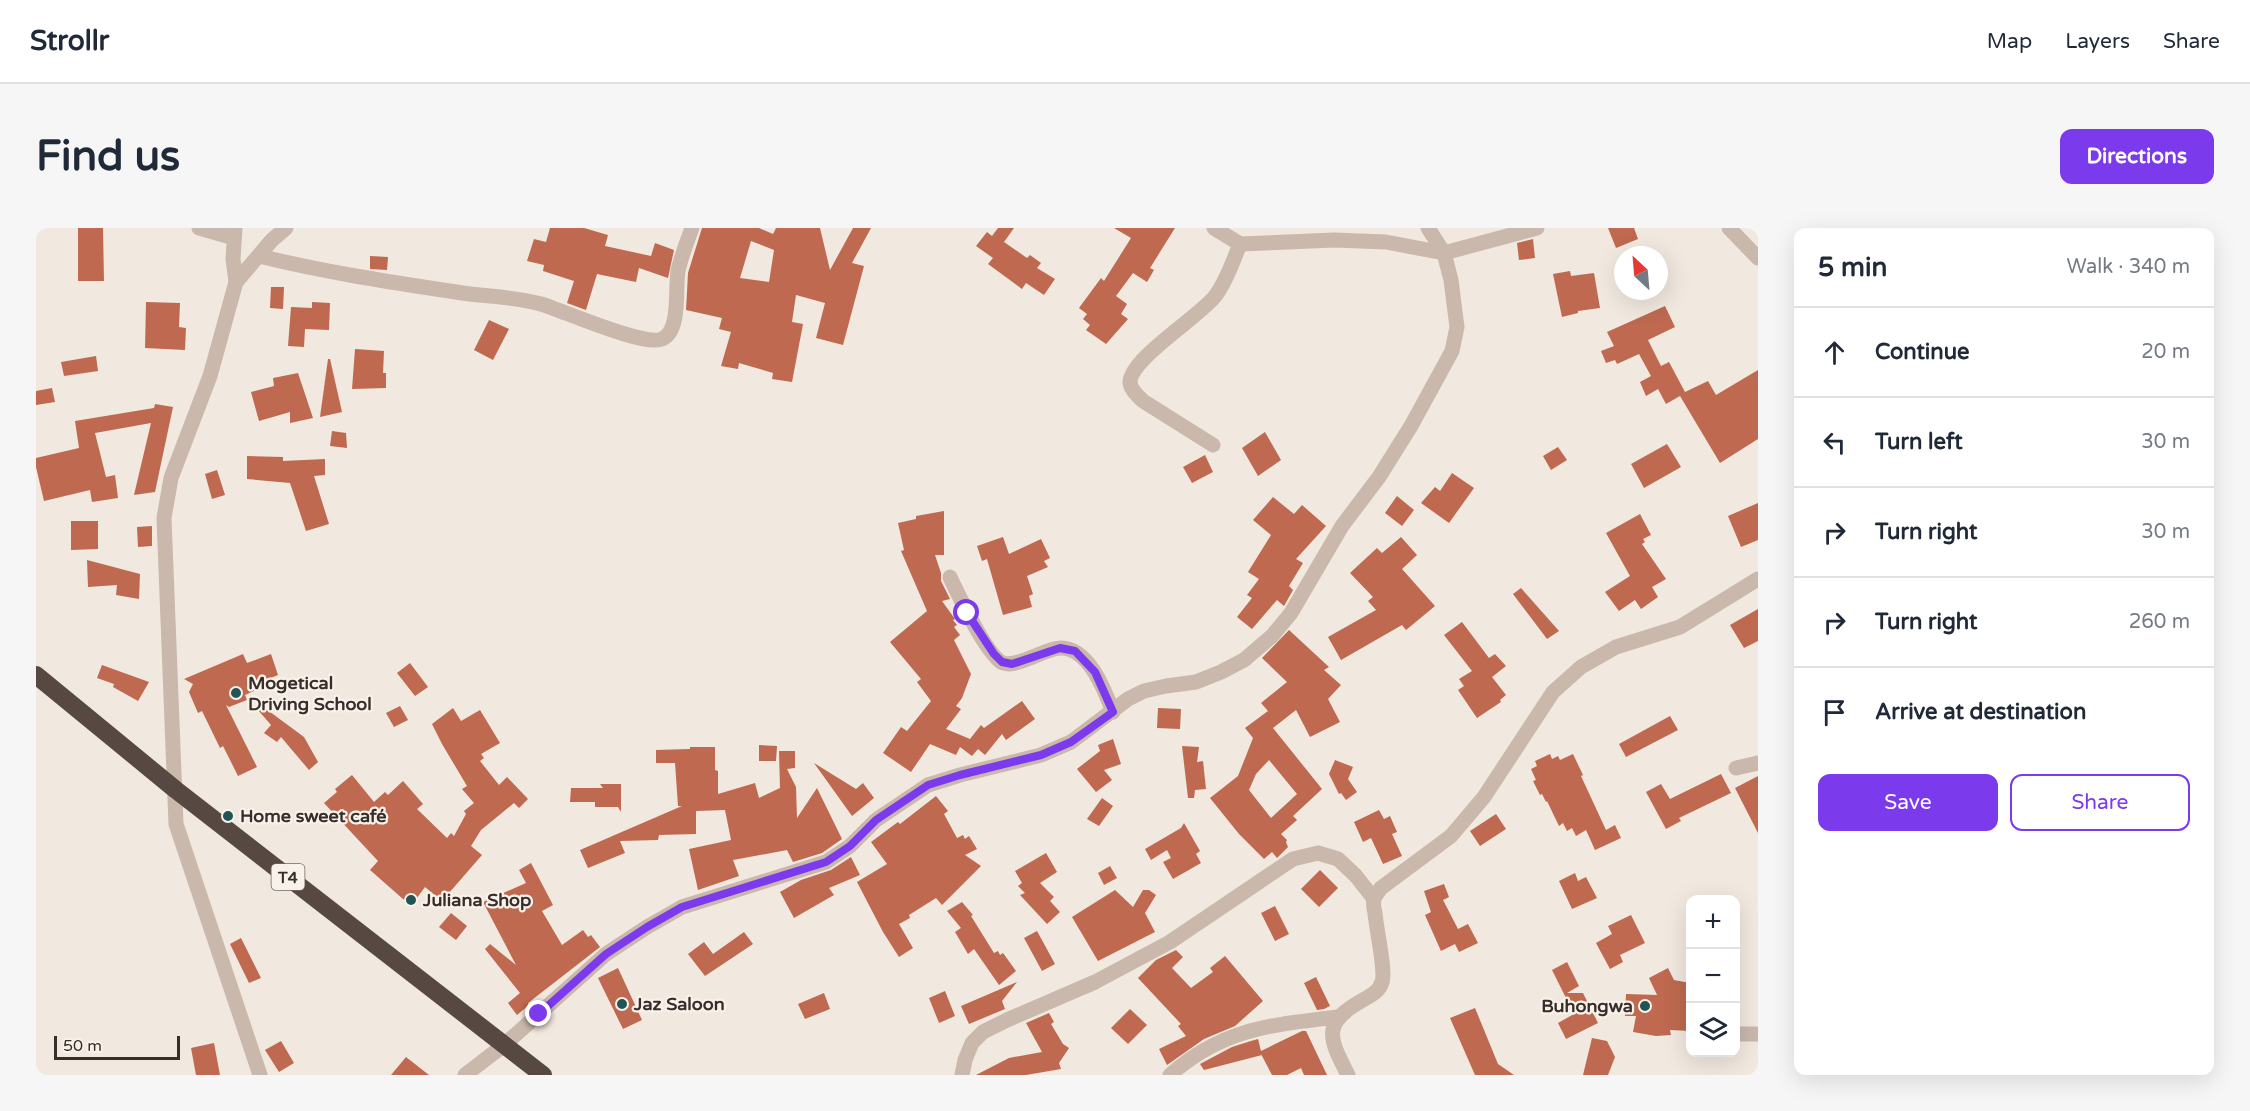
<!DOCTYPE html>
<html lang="en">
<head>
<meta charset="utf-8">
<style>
	body { margin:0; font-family:"Varela Round",sans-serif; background:#f6f6f7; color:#1f2937 }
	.controls { position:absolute; right:18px; bottom:18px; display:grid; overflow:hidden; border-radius:12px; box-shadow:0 6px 24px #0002 }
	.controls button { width:54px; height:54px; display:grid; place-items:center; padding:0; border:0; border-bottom:2px solid #e0e1e3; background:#fff; color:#1f2937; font:30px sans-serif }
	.compass { position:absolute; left:1578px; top:18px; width:54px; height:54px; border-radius:50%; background:#fff; box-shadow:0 6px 24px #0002; rotate:334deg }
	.scale { position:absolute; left:18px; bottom:15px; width:126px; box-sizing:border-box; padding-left:6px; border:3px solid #372e2a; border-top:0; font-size:16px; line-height:21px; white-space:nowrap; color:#372e2a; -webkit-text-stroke:4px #f9f2eb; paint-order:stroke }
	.stop { position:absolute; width:18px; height:18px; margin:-14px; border:4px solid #7c3aed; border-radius:50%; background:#fff }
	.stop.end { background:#7c3aed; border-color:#fff; box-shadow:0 2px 6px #0008 }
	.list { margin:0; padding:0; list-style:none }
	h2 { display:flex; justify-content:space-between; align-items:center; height:78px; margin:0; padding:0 24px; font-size:26px }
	h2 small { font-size:20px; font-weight:400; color:#747a83 }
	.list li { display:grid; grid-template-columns:39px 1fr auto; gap:18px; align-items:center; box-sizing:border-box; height:90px; padding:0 24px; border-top:2px solid #e0e1e3 }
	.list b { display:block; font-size:22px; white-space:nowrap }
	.list em { font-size:20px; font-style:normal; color:#747a83 }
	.actions { display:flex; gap:12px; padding:18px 24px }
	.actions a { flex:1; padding:14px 0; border:2px solid #7c3aed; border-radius:12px; text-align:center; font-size:21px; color:#7c3aed }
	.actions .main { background:#7c3aed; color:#fff }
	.icon { flex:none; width:33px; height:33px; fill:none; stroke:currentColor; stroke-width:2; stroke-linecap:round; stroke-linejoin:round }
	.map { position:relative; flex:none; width:1722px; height:847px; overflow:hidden; border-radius:12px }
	header { display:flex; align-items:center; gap:36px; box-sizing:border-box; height:84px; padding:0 30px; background:#fff; border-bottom:2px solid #e0e1e3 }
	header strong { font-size:28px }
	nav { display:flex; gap:33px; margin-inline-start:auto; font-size:21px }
	.intro { display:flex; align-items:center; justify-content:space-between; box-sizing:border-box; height:144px; padding:0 36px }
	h1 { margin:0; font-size:42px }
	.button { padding:15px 27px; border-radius:12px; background:#7c3aed; color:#fff; font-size:21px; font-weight:700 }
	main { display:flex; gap:36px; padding:0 36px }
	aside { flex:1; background:#fff; border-radius:12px; box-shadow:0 6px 24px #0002 }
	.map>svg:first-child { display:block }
</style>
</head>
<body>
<header>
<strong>Strollr</strong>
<nav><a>Map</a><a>Layers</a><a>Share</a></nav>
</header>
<div class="intro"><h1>Find us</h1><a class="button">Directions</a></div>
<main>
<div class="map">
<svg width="1722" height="847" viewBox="0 0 1722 847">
	<rect width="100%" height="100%" fill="#f1e8df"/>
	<g fill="#be6950" fill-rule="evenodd">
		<polygon points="42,0 67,0 68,53 42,53"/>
		<polygon points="514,0 548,0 572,7 569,18 615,28 619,15 638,22 632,50 603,40 600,54 561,46 550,82 531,75 538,53 507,43 508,37 491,33 498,11 510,14"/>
		<path d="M666,0H723L737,6L740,0H784L794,42L817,0H835L816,35L828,38L807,117L780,110L789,75L760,67L756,94L767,96L756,154L736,151L737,145L703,135L702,141L685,138L695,104L683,101L686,90L650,82L652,45ZM715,13L738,22L733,54L704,50Z"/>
		<polygon points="962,0 978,0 968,14 991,30 994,27 1005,35 1001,40 1019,51 1008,67 990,55 986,61 952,36 957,30 940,18 951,4 956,8"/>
		<polygon points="1078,0 1139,0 1114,40 1118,42 1111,54 1097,45 1080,68 1091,76 1085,86 1092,91 1070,116 1050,102 1054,97 1047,91 1051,86 1043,80 1065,50 1068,53 1095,10"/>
		<polygon points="1572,0 1598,0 1602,11 1580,20"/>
		<polygon points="1497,11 1499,30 1483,32 1481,15"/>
		<polygon points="334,28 352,29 351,42 334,41"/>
		<polygon points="1534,43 1535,48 1558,45 1564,80 1542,83 1542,85 1526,89 1517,46"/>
		<polygon points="235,59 248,59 247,81 234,80"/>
		<polygon points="110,74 144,75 143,99 150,100 149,122 109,120"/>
		<polygon points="276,74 294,75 293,102 269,101 268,119 252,118 255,79 276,80"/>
		<polygon points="1629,78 1639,99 1612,112 1625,138 1633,134 1649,164 1672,153 1680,167 1722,142 1722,211 1684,235 1644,168 1630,176 1622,161 1610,168 1604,154 1615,148 1603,126 1581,136 1579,132 1570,135 1565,123 1578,118 1571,104"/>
		<polygon points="453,92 473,101 457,132 438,122"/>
		<polygon points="319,121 348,123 347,145 350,145 350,160 316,161"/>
		<polygon points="60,128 62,143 28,148 25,134"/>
		<polygon points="292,131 294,131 306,184 284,189"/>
		<polygon points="262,145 277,190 254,195 254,184 223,193 215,164 238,158 237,150"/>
		<polygon points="16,160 19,174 0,177 0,163"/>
		<polygon points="119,176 137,179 119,264 98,267 115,195 59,205 70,249 79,247 82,270 56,274 54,262 8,273 0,239 0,230 43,220 39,193 118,180"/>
		<polygon points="296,203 310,205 311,220 294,218"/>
		<polygon points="1229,204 1245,232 1222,248 1206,220"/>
		<polygon points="1631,216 1645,239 1608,260 1595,236"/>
		<polygon points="1522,219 1531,232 1515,242 1507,228"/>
		<polygon points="1169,227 1177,244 1156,255 1147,239"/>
		<polygon points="211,228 247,229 247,233 289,231 289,247 278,248 293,296 270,303 254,255 211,251"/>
		<polygon points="181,242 189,267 176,271 169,246"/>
		<polygon points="1416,245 1438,260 1413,295 1385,275 1399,259 1404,263"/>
		<polygon points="1361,268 1378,282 1366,298 1349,285"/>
		<polygon points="1237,269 1258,286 1266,277 1290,298 1260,331 1267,335 1253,358 1257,362 1248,378 1241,372 1216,401 1201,389 1216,370 1211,367 1223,351 1212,344 1235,307 1217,292"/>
		<polygon points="1722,275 1722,312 1705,319 1692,288"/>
		<polygon points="908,283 908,327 899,327 905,345 905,353 914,371 906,373 919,391 917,392 921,397 918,399 924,407 918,412 935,446 926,470 920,478 925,481 910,501 934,511 945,497 948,500 986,473 999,491 970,512 966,506 949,527 942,521 936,528 924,519 920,527 894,516 875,544 847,525 865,499 871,503 895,473 881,454 885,451 854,414 891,383 865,323 868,322 862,295 880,291 880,288"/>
		<polygon points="1604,286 1615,307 1607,311 1609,314 1606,316 1630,351 1616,359 1622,369 1605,381 1599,372 1583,383 1569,364 1594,348 1570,305"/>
		<polygon points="35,293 62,293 62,321 35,322"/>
		<polygon points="116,298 116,318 102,319 101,299"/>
		<polygon points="967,309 973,326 1005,311 1014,330 1008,333 1012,339 991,348 997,366 993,368 996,379 967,387 951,331 946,333 941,318"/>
		<polygon points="1365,309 1381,327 1366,341 1399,378 1370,402 1366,397 1305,432 1292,409 1340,382 1332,373 1337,369 1314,345 1341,320 1346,325"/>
		<polygon points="51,332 104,346 103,371 80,367 81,357 52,359"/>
		<polygon points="1485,360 1523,403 1511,411 1477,366"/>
		<polygon points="1722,381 1722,413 1708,420 1694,397"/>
		<polygon points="1426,394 1453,430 1459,426 1470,438 1456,449 1470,467 1464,472 1465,474 1441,490 1422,462 1428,458 1423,451 1436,443 1408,407"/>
		<path d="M1253,402L1293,439L1288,442L1305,457L1292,471L1304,494L1274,509L1260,482L1237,500L1286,561L1257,588L1261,592L1245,606L1251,612L1250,614L1252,619L1241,630L1236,624L1228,631L1203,606L1174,570L1202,548L1217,510L1209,500L1232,483L1225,475L1251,454L1226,430ZM1233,532L1261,566L1235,590L1213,562L1220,546Z"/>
		<polygon points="207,426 211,435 235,426 242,447 225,454 227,459 209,467 211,472 193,479 190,477 221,539 202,548 187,518 184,520 166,483 162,485 153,464 157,456 148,451"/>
		<polygon points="374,435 392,459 379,468 361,445"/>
		<polygon points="66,437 113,454 102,473 77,459 78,456 61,450"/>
		<polygon points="226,478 268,509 282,534 273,542 245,509 241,514 228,505 235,497 222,482"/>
		<polygon points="364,478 372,492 358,499 350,485"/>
		<polygon points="417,480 425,493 444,482 464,515 445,526 448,530 444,533 463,557 471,549 492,571 483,580 478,575 445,602 435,618 446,627 406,673 389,659 375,678 334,642 342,633 288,575 301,564 299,561 316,547 338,574 349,564 352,567 367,553 387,576 381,581 411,610 415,605 418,608 430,586 428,583 438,575 426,561 431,558 406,516 396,496"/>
		<polygon points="1122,480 1145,481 1144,501 1121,500"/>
		<polygon points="1634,488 1642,502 1590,529 1583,516"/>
		<polygon points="1077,511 1085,536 1068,542 1076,552 1060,564 1041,541 1064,523 1062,517"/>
		<polygon points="723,517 741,518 740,533 723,533"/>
		<polygon points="1146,518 1163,519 1161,534 1167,533 1170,561 1159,562 1158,570 1152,570"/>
		<polygon points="654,519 679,519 679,542 682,543 682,566 719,555 723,570 744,560 743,523 759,523 759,540 751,541 760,559 761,590 781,560 806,611 786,625 757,634 751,622 697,632 703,648 662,662 653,621 695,612 689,582 660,583 660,606 623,607 622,612 584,613 589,625 552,640 544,622 646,578 642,578 639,535 620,535 620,522 654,521"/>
		<polygon points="1514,526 1516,531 1522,528 1524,532 1537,526 1547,547 1545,548 1570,602 1579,597 1585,610 1559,622 1550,602 1540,608 1536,600 1531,603 1527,595 1523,598 1511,573 1510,574 1506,566 1504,567 1497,553 1500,552 1495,541 1501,538 1499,533"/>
		<polygon points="1299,532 1317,539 1312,551 1321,564 1310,572 1305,565 1303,566 1293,546"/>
		<polygon points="778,535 820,561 827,555 838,570 816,588"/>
		<polygon points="1685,546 1695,565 1643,590 1645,593 1630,601 1610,564 1625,556 1634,571"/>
		<polygon points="1722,548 1722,605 1699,560"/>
		<polygon points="564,556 585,556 585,584 582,579 559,579 559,574 534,574 535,560 567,560"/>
		<polygon points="900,568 912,583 908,586 921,610 927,607 929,611 933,608 941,621 929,627 945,638 906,677 900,670 873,687 874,690 863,696 877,720 863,729 847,704 821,654 851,636 835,614 862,594 864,596"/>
		<polygon points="1066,570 1077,578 1063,598 1051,591"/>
		<polygon points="1343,582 1348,591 1354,588 1361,604 1356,606 1366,628 1347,636 1335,610 1327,614 1318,594"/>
		<polygon points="1460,586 1470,601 1444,618 1434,603"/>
		<polygon points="1148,595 1164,623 1160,626 1165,635 1137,651 1127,634 1135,630 1131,622 1115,632 1109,621 1145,600"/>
		<polygon points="1010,625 1021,644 1004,655 1018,669 1014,673 1024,684 1011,696 984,667 989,665 982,658 986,655 979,643"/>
		<polygon points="815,629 824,647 793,660 798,667 758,690 744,664 765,652 795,642"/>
		<polygon points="495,635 517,677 506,683 526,717 547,702 552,709 555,707 564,719 492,775 493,777 481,787 472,775 484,765 449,721 454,716 480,737 447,674 490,655 483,642"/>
		<polygon points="1074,638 1081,650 1068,657 1062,645"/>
		<polygon points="1284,642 1302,660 1283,679 1265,661"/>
		<polygon points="1539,645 1542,653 1550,649 1561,670 1536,681 1523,653"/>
		<polygon points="1408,656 1413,669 1407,672 1422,701 1432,696 1442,715 1423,724 1419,716 1405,723 1389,687 1395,684 1388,663"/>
		<polygon points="1079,662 1097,679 1107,662 1113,662 1120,667 1109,685 1119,704 1062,733 1036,689"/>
		<polygon points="926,674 937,687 935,688 958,725 962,723 964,727 967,725 980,743 963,757 938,721 932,726 919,704 925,700 911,683"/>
		<polygon points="1239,678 1253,706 1239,713 1225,685"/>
		<polygon points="415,685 431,698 420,712 403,699"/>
		<polygon points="1595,687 1609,715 1584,727 1587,734 1574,741 1560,715 1576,706 1572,698"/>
		<polygon points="1001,703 1019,736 1006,743 988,710"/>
		<polygon points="708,704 717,716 669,748 652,726 668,714 677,726"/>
		<polygon points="205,710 225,750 213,755 194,716"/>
		<polygon points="1140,722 1147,729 1136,740 1155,760 1177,744 1174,740 1189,728 1227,773 1199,798 1168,811 1131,837 1123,821 1150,808 1142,798 1145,796 1102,750 1120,732"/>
		<polygon points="1531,734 1543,758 1531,765 1547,765 1562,795 1530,811 1522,795 1538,786 1516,742"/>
		<polygon points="582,740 606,792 587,801 562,750"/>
		<polygon points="1632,740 1638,752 1654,755 1654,803 1634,802 1635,807 1620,808 1597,804 1600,788 1589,788 1590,766 1621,767 1613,750"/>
		<polygon points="1280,749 1294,778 1288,781 1281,782 1268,755"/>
		<polygon points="981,754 966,773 969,781 933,796 925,778"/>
		<polygon points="909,763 919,788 903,795 893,770"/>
		<polygon points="788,765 794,781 769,791 762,776"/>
		<polygon points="1439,780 1462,836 1478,847 1439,847 1414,790"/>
		<polygon points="1094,781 1111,797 1092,816 1075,800"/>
		<polygon points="1013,785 1018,794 1015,796 1027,816 1033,820 1023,835 1025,841 990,847 940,847 973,830 1006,824 990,795"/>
		<polygon points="1266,803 1270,803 1291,847 1268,847 1265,840 1251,847 1236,847 1225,826 1226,827 1168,842 1164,836 1196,819 1215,813 1222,811 1225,823"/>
		<polygon points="1556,810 1571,813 1579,829 1572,847 1547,847"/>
		<polygon points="245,813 258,835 243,844 229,822"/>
		<polygon points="178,815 184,847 160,847 155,820"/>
		<polygon points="370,829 393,847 355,847"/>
	</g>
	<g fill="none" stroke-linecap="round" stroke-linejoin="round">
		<g stroke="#c9b8ab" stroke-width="15">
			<polyline points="163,0 198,10"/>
			<polyline points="199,0 197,31 200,54"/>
			<polyline points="1178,0 1204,16 1298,12 1350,14 1408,25 1501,0"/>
			<polyline points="1693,0 1722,30"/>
			<path d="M223,28C288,44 353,54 420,64C448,69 478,68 505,76C528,83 608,119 626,111C645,103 639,61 642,43C645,29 651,14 656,0"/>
			<path d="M1177,217L1107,173C1102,168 1095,162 1094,155C1093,131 1166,87 1180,67C1191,52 1197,33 1204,16"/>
			<path d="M914,349C922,366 951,428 967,435C976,438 985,433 994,430C1003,427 1015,420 1025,420C1053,420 1069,463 1077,484"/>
			<polyline points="1700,540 1722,535"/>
			<polyline points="1704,806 1722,806"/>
			<polyline points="224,847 140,596 128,290 135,250 174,148 200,54 236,12 250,0"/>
			<polyline points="429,847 468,817 570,726 611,699 646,679 790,634 814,618 840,592 892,557 924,547 1005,527 1035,514 1092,471 1108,463 1130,458 1160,454 1185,444 1208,432 1236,408 1255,385 1306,298 1343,249 1375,198 1416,123 1421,99 1415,52 1408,25 1392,0"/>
			<polyline points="926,847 929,832 936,815 947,804 971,792 1059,754 1134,714 1257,631 1282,625 1302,631 1320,648 1338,671"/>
			<path d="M1134,847C1187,800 1235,797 1302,789"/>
			<path d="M1312,847C1293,810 1285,795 1327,772C1335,767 1343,764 1346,754C1350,743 1340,700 1339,685C1338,681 1337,675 1338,671C1339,668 1343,663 1345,660L1415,608L1448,569L1517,464L1545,439L1580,419L1644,399L1722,351"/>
		</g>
		<polyline stroke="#584842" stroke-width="18" points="0,447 140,562 507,847"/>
	</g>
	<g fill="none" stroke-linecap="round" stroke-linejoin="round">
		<polyline stroke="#7c3aed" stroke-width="8" points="503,786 570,726 611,699 646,679 790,634 814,618 840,592 892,557 924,547 1005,527 1035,514 1077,484 1059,444 1039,423 1024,420 976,436 966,434 958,426 931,385"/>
	</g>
	<g fill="#225456" stroke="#f9f2eb" stroke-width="2">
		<circle cx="200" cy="465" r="6"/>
		<circle cx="192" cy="588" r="6"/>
		<circle cx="375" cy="672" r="6"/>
		<circle cx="586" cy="776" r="6"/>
		<circle cx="1609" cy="778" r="6"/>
	</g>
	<g text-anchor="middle" stroke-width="4.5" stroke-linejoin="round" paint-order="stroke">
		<rect fill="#f9f2eb" stroke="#716964" stroke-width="1.5" x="235.5" y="636" width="33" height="26" rx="4.5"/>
		<g font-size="16" font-weight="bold" fill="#372e2a">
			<text x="252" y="655">T4</text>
		</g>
		<g font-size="18" font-weight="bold" fill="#372e2a" stroke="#f9f2eb" text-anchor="start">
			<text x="212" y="461">Mogetical<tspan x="212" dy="21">Driving School</tspan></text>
			<text x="204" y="594">Home sweet café</text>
			<text x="387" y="678">Juliana Shop</text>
			<text x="598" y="782">Jaz Saloon</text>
			<text x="1597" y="784" text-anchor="end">Buhongwa</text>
		</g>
	</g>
</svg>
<div class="controls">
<button>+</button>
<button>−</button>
<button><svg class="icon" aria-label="layers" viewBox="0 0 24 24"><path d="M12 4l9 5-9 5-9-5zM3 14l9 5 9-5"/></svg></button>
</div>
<svg class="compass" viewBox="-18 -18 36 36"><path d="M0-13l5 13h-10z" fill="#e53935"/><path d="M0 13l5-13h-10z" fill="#747a83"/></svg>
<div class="scale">50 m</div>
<div class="stop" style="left:931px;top:385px"></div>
<div class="stop end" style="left:503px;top:786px"></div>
</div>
<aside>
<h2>5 min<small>Walk · 340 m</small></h2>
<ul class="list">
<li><svg class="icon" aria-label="ahead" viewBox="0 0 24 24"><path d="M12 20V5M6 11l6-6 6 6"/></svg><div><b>Continue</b></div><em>20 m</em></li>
<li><svg class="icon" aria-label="left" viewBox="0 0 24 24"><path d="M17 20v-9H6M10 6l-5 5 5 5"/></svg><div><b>Turn left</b></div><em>30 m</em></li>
<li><svg class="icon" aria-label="right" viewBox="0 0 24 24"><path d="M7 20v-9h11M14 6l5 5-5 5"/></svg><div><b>Turn right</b></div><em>30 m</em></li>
<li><svg class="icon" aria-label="right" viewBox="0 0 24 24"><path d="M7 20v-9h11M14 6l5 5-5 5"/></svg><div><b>Turn right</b></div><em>260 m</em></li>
<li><svg class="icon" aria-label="arrive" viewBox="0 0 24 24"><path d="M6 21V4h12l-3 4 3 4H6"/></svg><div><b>Arrive at destination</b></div></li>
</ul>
<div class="actions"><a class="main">Save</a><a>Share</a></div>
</aside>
</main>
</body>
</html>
